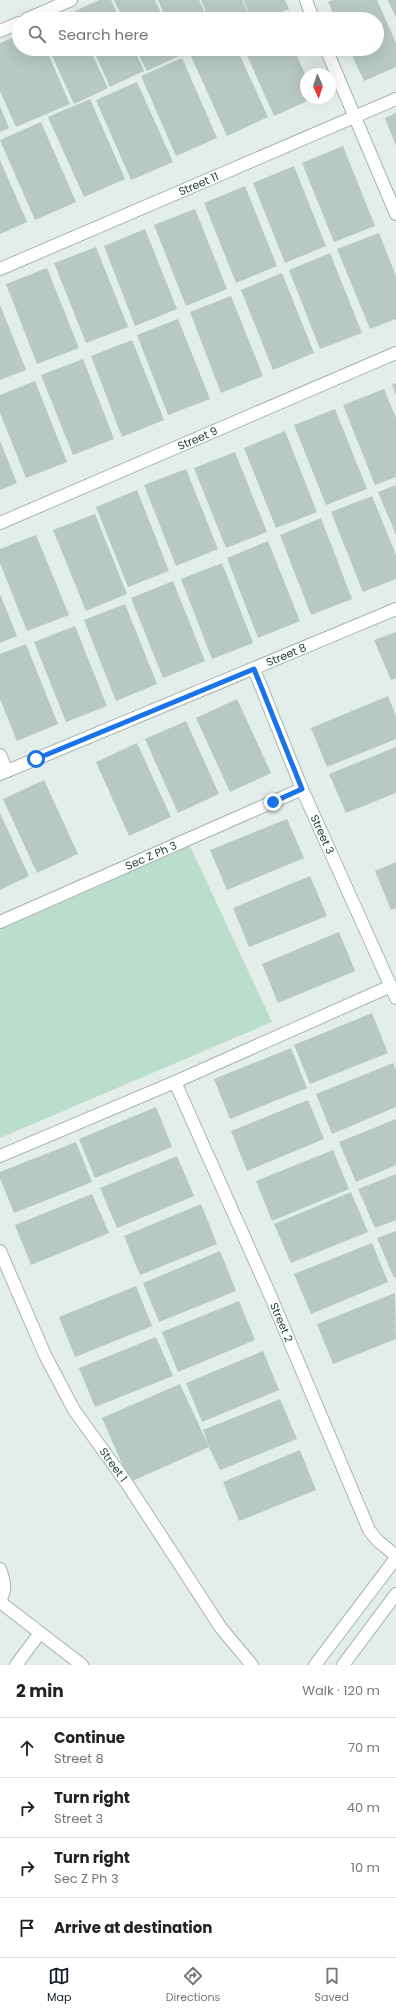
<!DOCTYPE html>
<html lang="en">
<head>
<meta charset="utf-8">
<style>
	body { margin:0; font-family:Poppins,sans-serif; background:#f2f2f2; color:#222 }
	.compass { position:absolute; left:300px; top:68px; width:36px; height:36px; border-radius:50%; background:#fff; box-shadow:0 4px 16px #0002; rotate:177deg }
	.stop { position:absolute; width:12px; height:12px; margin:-9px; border:3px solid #1a73e8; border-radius:50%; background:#fff }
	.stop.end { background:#1a73e8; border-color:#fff; box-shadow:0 1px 4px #0008 }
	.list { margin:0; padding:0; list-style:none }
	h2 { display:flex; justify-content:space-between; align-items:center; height:52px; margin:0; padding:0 16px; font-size:17px }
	h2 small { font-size:13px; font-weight:400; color:#767676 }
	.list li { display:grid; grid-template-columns:26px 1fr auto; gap:12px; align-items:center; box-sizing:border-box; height:60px; padding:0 16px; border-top:1px solid #e0e0e0 }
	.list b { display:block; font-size:15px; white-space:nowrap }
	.list p { margin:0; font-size:13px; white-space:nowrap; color:#767676 }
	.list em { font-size:13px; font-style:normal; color:#767676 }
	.icon { flex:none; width:22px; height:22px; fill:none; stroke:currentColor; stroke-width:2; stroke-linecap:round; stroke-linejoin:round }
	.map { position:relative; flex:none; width:396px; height:1665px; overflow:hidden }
	.search { position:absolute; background:#fff; box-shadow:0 4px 16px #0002; left:12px; right:12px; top:12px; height:44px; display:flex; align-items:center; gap:10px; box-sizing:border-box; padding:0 14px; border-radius:22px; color:#767676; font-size:15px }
	.sheet { height:292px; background:#fff }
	nav { display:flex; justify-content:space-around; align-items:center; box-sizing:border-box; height:56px; border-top:1px solid #e0e0e0; background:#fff; font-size:11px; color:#767676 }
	nav a { display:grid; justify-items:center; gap:2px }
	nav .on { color:#111827 }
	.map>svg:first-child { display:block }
</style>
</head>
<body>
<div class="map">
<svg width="396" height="1665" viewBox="0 0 396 1665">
	<rect width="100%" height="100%" fill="#e3edea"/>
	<polygon fill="#bbdecc" points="190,846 272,1022 0,1138 0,930"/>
	<g fill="#b8c8c4">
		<polygon points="99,0 111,0 120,19 79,19 75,11"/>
		<polygon points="114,0 155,0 164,19 123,19"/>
		<polygon points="158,0 199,0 208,19 166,19"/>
		<polygon points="201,0 242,0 251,19 209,19"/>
		<polygon points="243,0 285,0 289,9 266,19 252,19"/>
		<polygon points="332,0 377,0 396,43 396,67 364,81 349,49 377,49 377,19 336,19 328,2"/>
		<polygon points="388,0 396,0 396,18"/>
		<polygon points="73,12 76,19 58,19"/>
		<polygon points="19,35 19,49 46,49 70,104 16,127 0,91 0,43"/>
		<polygon points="49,49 90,49 108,88 74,104"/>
		<polygon points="93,49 134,49 144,71 110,87"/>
		<polygon points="136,49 178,49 181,55 147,71"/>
		<polygon points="180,49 197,49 183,55"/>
		<polygon points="207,49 237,49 268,117 227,136 191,56"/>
		<polygon points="244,49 294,49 306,77 306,98 314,98 274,116"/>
		<polygon points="182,58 217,138 176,156 141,76"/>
		<polygon points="137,82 173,162 131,180 96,100"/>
		<polygon points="90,99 125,179 84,197 48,117"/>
		<polygon points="0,106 9,128 0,132"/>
		<polygon points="396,113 396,146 385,118"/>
		<polygon points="41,122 76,202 35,220 0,140"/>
		<polygon points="343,146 375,226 334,242 302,163"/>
		<polygon points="0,160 27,222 0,234"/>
		<polygon points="294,166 326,246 285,263 253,183"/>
		<polygon points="245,186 277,266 236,283 204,203"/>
		<polygon points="195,209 227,289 186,306 154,225"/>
		<polygon points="145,229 177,309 135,326 104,246"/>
		<polygon points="379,233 396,276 396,319 370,329 337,249"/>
		<polygon points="96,247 128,327 86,343 54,263"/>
		<polygon points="330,253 362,333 320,349 289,270"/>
		<polygon points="47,268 79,348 37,364 6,284"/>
		<polygon points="282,273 314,353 273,370 241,290"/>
		<polygon points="231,296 263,376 221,393 190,312"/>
		<polygon points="0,305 26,370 0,380"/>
		<polygon points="178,319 210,399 168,415 137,335"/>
		<polygon points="132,340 164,420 122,437 91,356"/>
		<polygon points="83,359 114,439 73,455 41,375"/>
		<polygon points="35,381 67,462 26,478 0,413 0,395"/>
		<polygon points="396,383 396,395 392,385"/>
		<polygon points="384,389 396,418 396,477 375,485 343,405"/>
		<polygon points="335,409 367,489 326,505 294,425"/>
		<polygon points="285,431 317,512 276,528 244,448"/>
		<polygon points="0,441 17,483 0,490"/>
		<polygon points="235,452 267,532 226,548 194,468"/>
		<polygon points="186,469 218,549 176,566 144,485"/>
		<polygon points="396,485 396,535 378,492"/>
		<polygon points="137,490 169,571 128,587 96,507"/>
		<polygon points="372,496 396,555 396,579 363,592 331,512"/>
		<polygon points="95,514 127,594 86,611 53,530"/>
		<polygon points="321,518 352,599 311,615 280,535"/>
		<polygon points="36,535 69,615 27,631 0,563 0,549"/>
		<polygon points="268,541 300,621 258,638 227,558"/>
		<polygon points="222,563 253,643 212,659 181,579"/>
		<polygon points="173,581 205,661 163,678 131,598"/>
		<polygon points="0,594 17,636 0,643"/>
		<polygon points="125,604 157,684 116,701 84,620"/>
		<polygon points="75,626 107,706 66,722 34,642"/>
		<polygon points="396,632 396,678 391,680 374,640"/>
		<polygon points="26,644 58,724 17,741 0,699 0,654"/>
		<polygon points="388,696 396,716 396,739 327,767 311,728"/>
		<polygon points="237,699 271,773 230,792 196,718"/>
		<polygon points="186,721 219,794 178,813 145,739"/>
		<polygon points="137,743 171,817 129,836 96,762"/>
		<polygon points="396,747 396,793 346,813 329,774"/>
		<polygon points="44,780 78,854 37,873 3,799"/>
		<polygon points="0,813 29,876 0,890"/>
		<polygon points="287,819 304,858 227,890 210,850"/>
		<polygon points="396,862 396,908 391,910 375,871"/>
		<polygon points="310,876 327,916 249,947 233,908"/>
		<polygon points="339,932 355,971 278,1003 262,964"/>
		<polygon points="372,1013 388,1053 310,1084 294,1045"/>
		<polygon points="291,1048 307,1088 230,1119 214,1079"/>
		<polygon points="393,1063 396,1070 396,1107 332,1134 316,1094"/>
		<polygon points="308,1100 324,1139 247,1171 231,1131"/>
		<polygon points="156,1107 172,1147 95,1178 79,1139"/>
		<polygon points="396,1119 396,1165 356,1182 339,1142"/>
		<polygon points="76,1142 92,1182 14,1213 0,1178 0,1172"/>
		<polygon points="333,1150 349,1189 272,1221 256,1181"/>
		<polygon points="177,1156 194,1196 117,1228 100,1188"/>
		<polygon points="396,1174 396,1220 375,1228 358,1189"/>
		<polygon points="351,1192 368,1232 291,1263 274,1224"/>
		<polygon points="92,1194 109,1233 31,1265 15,1225"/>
		<polygon points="201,1204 217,1244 140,1275 124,1236"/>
		<polygon points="396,1231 396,1277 394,1278 377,1238"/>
		<polygon points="372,1243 388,1282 311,1314 294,1274"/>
		<polygon points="220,1251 236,1291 159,1322 143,1283"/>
		<polygon points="136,1286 152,1326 75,1357 59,1317"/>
		<polygon points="395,1293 396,1339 333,1364 317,1324"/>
		<polygon points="239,1301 255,1340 178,1372 162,1332"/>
		<polygon points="156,1337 173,1376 95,1407 79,1368"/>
		<polygon points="263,1351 279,1390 202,1422 186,1383"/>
		<polygon points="180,1384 209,1447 130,1482 102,1418"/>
		<polygon points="280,1399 297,1439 220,1470 209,1447 203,1430"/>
		<polygon points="300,1450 316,1490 239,1521 223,1482"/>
	</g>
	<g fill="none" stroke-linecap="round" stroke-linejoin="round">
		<g stroke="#a5b5b3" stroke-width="14">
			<g id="minor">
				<polyline points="306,0 313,19"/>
				<polyline points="326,49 396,214"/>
				<path id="s1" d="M0,269L396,99"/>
				<path id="s2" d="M0,523L396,353"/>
				<path id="s3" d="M254,669L302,789L396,998"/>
				<polyline points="0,755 7,771"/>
				<path id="s4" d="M0,774L396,609"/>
				<path id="s5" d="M0,922L302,789"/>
				<path id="s6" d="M175,1082L270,1295L369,1530L377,1540L396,1556"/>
				<polyline points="0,1156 175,1082 391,986"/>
				<path id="s7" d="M0,1251L45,1355L74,1410L126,1482L221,1628L252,1665"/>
				<path d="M0,1569C4,1580 7,1590 0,1600"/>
				<polyline points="0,1602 82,1665"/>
				<polyline points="16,1665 40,1633"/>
			</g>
		</g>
		<g stroke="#a5b5b3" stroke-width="14">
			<g id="tertiary">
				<polyline points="27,19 71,0"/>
				<polyline points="0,31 19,23"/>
			</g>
		</g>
		<g stroke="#a1b9b5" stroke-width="14">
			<g id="secondary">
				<polyline points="315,1665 396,1558"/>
				<polyline points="343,1665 396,1594"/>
			</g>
		</g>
		<use href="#minor" stroke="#fff" stroke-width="12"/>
		<use href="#tertiary" stroke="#fff" stroke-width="12"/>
		<use href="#secondary" stroke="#fff" stroke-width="12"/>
	</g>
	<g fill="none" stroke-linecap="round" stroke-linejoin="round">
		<polyline stroke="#1a73e8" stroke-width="5" points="36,759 254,669 302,789 273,802"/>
	</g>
	<g text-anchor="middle" stroke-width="4" stroke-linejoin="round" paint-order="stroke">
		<g font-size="11" fill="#223f3d" stroke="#f3f9f7">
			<text dy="4" stroke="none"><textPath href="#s1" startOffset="216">Street 11</textPath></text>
			<text dy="4" stroke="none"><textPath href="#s2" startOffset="215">Street 9</textPath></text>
			<text dy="4" stroke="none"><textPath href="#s4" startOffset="310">Street 8</textPath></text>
			<text dy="4" stroke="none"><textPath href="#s3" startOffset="179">Street 3</textPath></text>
			<text dy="4" stroke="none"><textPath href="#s5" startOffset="165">Sec Z Ph 3</textPath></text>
			<text dy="4" stroke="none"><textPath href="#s6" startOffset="263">Street 2</textPath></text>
			<text dy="4" stroke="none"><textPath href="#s7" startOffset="243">Street 1</textPath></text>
		</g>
	</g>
</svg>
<svg class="compass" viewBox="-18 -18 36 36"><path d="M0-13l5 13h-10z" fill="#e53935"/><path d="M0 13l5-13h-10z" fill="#767676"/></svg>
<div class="stop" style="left:36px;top:759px"></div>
<div class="stop end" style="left:273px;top:802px"></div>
<div class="search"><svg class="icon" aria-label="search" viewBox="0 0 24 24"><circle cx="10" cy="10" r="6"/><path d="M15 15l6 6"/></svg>Search here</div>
</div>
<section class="sheet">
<h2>2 min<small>Walk · 120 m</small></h2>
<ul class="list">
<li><svg class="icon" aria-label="ahead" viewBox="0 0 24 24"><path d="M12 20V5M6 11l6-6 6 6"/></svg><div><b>Continue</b><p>Street 8</p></div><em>70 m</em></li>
<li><svg class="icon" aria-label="right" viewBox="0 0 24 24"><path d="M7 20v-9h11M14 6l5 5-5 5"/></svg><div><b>Turn right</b><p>Street 3</p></div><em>40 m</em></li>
<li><svg class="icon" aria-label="right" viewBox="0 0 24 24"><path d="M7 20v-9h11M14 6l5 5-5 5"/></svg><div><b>Turn right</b><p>Sec Z Ph 3</p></div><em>10 m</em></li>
<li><svg class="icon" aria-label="arrive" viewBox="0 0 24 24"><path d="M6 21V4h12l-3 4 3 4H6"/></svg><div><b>Arrive at destination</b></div></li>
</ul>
</section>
<nav>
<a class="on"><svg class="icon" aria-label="map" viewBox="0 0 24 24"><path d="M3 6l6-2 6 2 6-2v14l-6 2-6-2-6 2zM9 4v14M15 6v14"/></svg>Map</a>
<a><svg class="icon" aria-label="directions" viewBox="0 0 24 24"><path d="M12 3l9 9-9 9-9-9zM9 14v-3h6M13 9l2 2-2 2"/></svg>Directions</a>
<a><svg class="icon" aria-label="saved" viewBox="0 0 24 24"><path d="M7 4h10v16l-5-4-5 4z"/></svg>Saved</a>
</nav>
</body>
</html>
